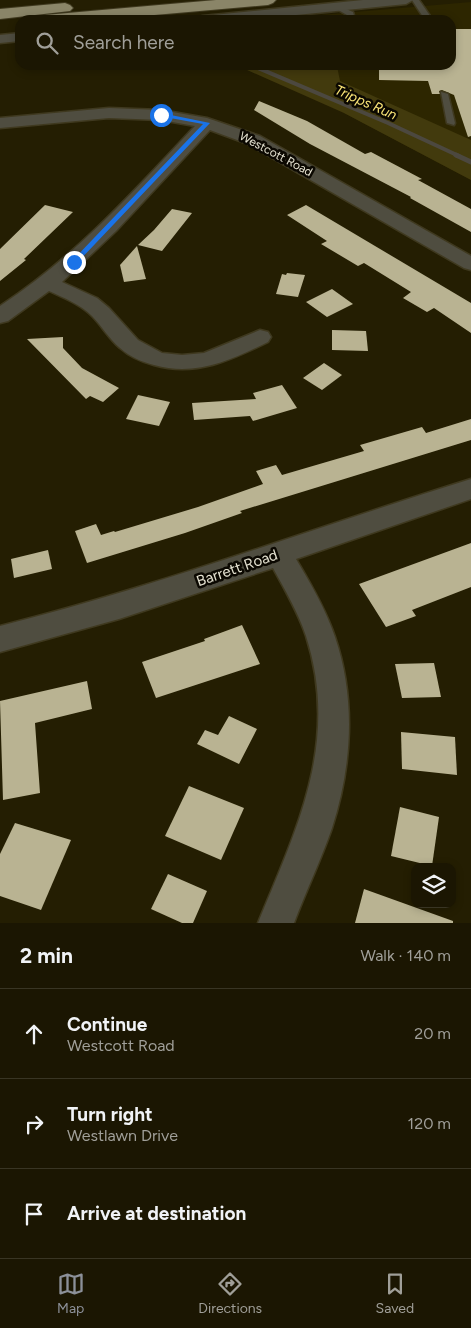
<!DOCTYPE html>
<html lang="en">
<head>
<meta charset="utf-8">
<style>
	body { margin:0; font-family:Figtree,sans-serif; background:#282311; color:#f1f3f6 }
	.controls { position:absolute; right:15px; bottom:15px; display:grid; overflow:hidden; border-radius:10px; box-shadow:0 2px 8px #0003 }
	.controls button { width:45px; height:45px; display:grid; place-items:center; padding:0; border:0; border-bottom:1px solid #393524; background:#1b1602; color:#f1f3f6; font:25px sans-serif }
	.stop { position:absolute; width:15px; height:15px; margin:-11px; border:4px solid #1a73e8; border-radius:50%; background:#fff }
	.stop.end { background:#1a73e8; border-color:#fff; box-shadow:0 1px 5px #0008 }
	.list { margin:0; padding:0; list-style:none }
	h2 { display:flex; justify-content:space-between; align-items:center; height:65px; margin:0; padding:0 20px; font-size:21px }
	h2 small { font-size:16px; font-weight:400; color:#a09f99 }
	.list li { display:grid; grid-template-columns:32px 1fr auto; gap:15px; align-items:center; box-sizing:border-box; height:90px; padding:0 20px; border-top:1px solid #393524 }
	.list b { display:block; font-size:19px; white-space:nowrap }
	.list p { margin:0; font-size:16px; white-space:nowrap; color:#a09f99 }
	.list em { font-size:16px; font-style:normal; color:#a09f99 }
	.icon { flex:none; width:28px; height:28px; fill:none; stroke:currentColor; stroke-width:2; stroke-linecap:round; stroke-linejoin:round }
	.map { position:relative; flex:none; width:471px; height:923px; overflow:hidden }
	.search { position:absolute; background:#1b1602; box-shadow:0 2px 8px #0003; left:15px; right:15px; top:15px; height:55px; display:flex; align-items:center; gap:12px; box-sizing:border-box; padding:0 18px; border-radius:15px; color:#a09f99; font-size:19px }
	.sheet { height:335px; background:#1b1602 }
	nav { display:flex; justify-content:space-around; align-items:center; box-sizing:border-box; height:70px; border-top:1px solid #393524; background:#1b1602; font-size:14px; color:#a09f99 }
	nav a { display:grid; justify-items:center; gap:2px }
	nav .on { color:#8c9099 }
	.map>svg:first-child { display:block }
</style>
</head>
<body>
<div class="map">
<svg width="471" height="923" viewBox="0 0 471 923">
	<rect width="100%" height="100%" fill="#241e02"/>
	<polygon fill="#2d2600" points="471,2 471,180 344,113 337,66 302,65 451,65 451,20 262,20"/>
	<polygon fill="#423a0d" points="236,65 337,66 340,81 471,140 471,180 344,113"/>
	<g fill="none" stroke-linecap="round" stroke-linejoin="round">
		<polyline stroke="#4c483f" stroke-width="4" points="251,65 388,123 459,156"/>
		<polyline stroke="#4c483f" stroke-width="5" points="456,155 471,162"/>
	</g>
	<g fill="#b9b392">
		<polygon points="451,29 471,29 471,136 468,137 454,95 442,90 439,91 440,94 432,94 428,81 379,80 379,65 451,65"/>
		<polygon points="259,101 307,121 365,154 371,152 422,179 418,180 471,209 471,232 410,198 411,197 310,144 254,110"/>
		<polygon points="45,205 73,212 24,259 26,260 0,281 0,249"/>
		<polygon points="306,205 471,303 471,333 434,308 427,312 403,298 411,292 364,263 358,266 321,244 327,241 287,215"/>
		<polygon points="172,209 192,213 162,251 138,245 154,230"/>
		<polygon points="137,246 146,279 124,282 120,265"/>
		<polygon points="287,273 305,275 298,297 276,294 282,274 286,275"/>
		<polygon points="332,289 353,304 327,317 306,302"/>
		<polygon points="332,330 366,331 368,351 332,350"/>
		<polygon points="63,337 63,348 82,368 119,388 103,402 90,396 86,399 27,339"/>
		<polygon points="324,363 342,375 322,390 303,378"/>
		<polygon points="282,385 297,408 253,421 250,416 194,420 192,403 256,399 253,393"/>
		<polygon points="138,395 170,402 159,426 126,419"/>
		<polygon points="471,419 471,440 240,511 242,513 185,533 87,563 75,531 96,524 101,535 114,531 115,532 198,507 263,484 256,471 276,465 282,475 364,451 360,445 422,427 426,433"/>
		<polygon points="471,543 471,587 412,610 416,616 386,627 359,584"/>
		<polygon points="48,550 52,569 14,578 11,559"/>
		<polygon points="242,625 260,664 156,698 142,662 205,641 204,639"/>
		<polygon points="434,663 441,697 402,698 395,664"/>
		<polygon points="87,681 92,709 35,723 40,793 3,800 0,701"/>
		<polygon points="229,716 257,729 239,764 197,744 205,730 218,735"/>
		<polygon points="401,732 455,737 457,775 402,769"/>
		<polygon points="189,786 244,808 221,860 165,836"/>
		<polygon points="400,807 439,817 432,866 391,856"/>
		<polygon points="15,823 71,840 41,910 0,896 0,854"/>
		<polygon points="168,874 207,891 193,923 182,923 151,909"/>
		<polygon points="364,889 453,921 453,923 355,923"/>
	</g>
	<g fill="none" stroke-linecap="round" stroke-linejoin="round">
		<g stroke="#3f391f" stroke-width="3">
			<g id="service">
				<polygon points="412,0 419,0 433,20 425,20"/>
				<polygon points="333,5 337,5 353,12 355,19 348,20 347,15 333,7"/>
				<polygon points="441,92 448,94 455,123 454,125 447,123"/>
			</g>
		</g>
		<g stroke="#3f391f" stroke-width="3">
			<g id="minor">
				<polygon points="363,0 413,0 406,4 247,20 196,20 198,17 203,16"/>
				<polygon points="20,33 20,41 0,43 0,35"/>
				<path d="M109,108L161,110L207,118L260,136L471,256V270L464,268L248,144L210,130L116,231L62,282L97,298L109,308L138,340L162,353L182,355L204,353L260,330L268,332L271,337L268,342C231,360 196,377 154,365C142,362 130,357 120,348C109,339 102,326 92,316C80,304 64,298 49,291L8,321L0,323V306C75,257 134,191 195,126L161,120L109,118L0,128V118Z"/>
				<path d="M471,479V499L296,559C311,584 326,610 335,637C356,699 352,766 332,828C321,860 306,891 294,923H258C297,828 340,742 306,636C298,612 285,590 273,568L119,619L0,652V626C160,586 313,528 471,479Z"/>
			</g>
		</g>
		<g stroke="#3f391f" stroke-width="2">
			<g id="trunk">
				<polygon points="216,0 276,0 273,3 268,5 98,20 37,20 39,17 45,15"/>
				<polygon points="65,3 70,5 73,8 70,11 0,19 0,9"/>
			</g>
		</g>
		<use href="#service" fill="#4f4d40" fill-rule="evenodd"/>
		<use href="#minor" fill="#4f4d40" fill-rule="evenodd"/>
		<use href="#trunk" fill="#8a8568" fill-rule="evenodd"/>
	</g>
	<polygon fill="#1a73e8" points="161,113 210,123 76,264 72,264 72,261 203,124 159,116"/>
	<g text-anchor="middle" stroke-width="5" stroke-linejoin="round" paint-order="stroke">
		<g font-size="12" fill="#e5e2d1" stroke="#0b0801">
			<text transform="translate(276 154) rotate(28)" y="4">Westcott Road</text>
		</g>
		<g font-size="14" font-style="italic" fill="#fae577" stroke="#0b0801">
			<text transform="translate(366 102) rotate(24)" y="5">Tripps Run</text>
		</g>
		<g font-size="15" fill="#e5e2d1" stroke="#0b0801">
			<text transform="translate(237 568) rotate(-19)" y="5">Barrett Road</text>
		</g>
	</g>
</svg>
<div class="controls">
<button><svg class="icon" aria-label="layers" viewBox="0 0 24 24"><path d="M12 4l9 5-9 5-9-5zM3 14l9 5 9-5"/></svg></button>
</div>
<div class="stop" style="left:161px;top:115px"></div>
<div class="stop end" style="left:74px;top:262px"></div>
<div class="search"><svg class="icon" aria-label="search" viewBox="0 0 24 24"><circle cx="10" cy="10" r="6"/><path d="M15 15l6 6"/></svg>Search here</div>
</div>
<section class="sheet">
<h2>2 min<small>Walk · 140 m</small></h2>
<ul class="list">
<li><svg class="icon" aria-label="ahead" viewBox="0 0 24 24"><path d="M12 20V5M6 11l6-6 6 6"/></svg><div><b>Continue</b><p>Westcott Road</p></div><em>20 m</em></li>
<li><svg class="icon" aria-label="right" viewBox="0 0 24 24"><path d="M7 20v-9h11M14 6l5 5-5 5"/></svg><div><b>Turn right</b><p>Westlawn Drive</p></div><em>120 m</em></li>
<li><svg class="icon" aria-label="arrive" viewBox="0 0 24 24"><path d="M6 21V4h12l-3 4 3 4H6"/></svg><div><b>Arrive at destination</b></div></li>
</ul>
</section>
<nav>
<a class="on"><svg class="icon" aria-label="map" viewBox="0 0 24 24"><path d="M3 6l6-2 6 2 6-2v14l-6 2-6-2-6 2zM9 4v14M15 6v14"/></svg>Map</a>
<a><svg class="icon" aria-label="directions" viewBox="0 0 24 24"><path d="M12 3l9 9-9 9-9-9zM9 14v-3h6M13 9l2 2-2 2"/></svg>Directions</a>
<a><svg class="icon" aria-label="saved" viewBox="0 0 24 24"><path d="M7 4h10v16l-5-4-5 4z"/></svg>Saved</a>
</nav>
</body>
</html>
